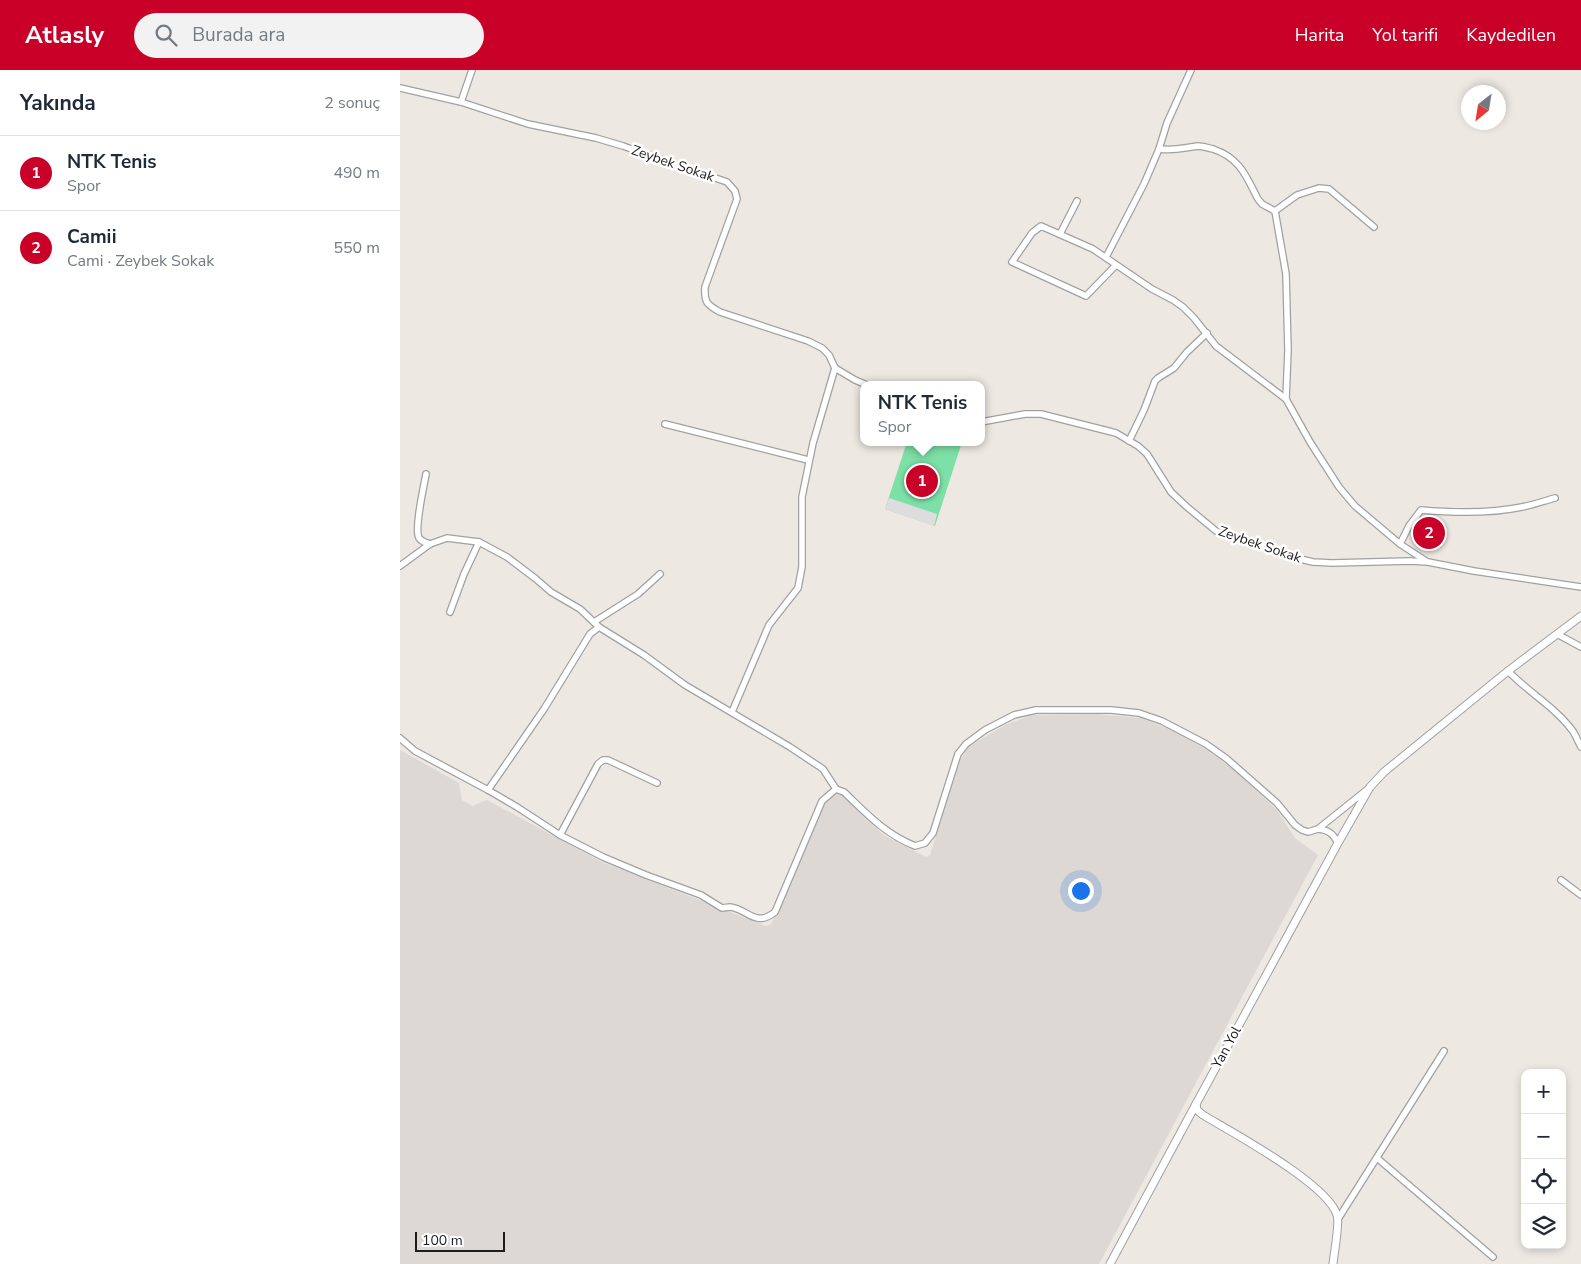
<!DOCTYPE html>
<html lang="tr">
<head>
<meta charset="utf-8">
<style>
	body { margin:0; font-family:"Nunito Sans",sans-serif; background:#f2f2f3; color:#1f2937 }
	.controls { position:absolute; right:15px; bottom:15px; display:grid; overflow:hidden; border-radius:10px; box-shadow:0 2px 8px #0003 }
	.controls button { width:45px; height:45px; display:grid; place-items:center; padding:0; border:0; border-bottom:1px solid #e0e1e3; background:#fff; color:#1f2937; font:25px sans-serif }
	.compass { position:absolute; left:1061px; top:15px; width:45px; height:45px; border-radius:50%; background:#fff; box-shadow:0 2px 8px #0003; rotate:210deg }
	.scale { position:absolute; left:15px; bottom:12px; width:90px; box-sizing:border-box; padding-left:5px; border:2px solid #1d1d1d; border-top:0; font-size:14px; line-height:18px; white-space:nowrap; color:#1d1d1d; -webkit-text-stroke:4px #fff; paint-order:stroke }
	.you { position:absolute; left:680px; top:820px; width:18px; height:18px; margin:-12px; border:4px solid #fff; border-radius:50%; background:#1a73e8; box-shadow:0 0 0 8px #1a73e833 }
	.badge { display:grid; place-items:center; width:32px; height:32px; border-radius:50%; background:#c90028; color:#fff; font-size:16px; font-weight:700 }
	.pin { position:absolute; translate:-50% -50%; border:2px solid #fff; box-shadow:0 1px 5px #0006 }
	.popup { position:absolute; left:460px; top:311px; width:125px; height:65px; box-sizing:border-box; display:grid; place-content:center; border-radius:10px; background:#fff; filter:drop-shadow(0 1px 4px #0005); font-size:16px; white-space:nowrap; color:#747a83 }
	.popup b { font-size:19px; color:#1f2937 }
	.popup::after { content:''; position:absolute; left:50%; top:100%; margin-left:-10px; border:10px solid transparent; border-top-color:#fff }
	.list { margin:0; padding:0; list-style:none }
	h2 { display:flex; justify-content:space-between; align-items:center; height:65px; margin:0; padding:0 20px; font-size:21px }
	h2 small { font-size:16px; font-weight:400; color:#747a83 }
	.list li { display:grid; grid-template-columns:32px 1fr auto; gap:15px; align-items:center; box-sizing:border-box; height:75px; padding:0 20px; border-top:1px solid #e0e1e3 }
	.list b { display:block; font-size:19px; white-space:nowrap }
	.list p { margin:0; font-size:16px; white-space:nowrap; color:#747a83 }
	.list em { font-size:16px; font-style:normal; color:#747a83 }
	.icon { flex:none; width:28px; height:28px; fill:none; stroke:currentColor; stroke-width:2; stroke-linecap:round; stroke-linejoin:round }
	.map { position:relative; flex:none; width:1181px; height:1194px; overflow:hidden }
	header { display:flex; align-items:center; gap:30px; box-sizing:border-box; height:70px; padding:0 25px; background:#c90028; color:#fff }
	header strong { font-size:24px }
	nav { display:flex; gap:28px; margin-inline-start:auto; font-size:18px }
	.search { width:350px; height:45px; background:#f2f2f3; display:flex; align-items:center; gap:12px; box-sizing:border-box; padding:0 18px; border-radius:28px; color:#747a83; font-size:19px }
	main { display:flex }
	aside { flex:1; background:#fff }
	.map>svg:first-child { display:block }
</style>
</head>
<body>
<header>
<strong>Atlasly</strong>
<div class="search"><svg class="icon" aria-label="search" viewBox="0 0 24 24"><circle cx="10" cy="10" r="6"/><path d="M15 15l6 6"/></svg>Burada ara</div>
<nav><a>Harita</a><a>Yol tarifi</a><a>Kaydedilen</a></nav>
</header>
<main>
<aside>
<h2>Yakında<small>2 sonuç</small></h2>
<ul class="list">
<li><span class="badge">1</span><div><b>NTK Tenis</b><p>Spor</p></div><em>490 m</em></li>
<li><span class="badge">2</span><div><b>Camii</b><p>Cami · Zeybek Sokak</p></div><em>550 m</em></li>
</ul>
</aside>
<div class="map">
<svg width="1181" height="1194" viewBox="0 0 1181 1194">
	<rect width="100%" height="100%" fill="#eee8e2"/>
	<polygon fill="#ddd8d4" points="694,644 741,648 771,660 804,678 833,699 876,739 895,768 918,785 699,1194 0,1194 0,680 59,713 62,730 72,736 87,730 202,792 366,856 371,854 382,833 420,739 427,728 437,724 442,725 465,749 485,766 526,787 530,785 560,691 567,678 605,655 632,645"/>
	<polygon fill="#7de0a6" points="507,372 562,372 535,456 485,439"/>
	<polygon fill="#ddd" points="489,428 537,444 534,456 485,439"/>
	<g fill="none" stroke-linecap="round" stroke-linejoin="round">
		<g stroke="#a1a1a1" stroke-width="8">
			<g id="minor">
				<path d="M0,18L61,32L128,54L196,68L223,76L327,112L335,121L337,129L305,217C304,232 307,235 320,242L408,271L422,278L429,285L435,298L455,310L467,315"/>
				<polyline points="61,32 72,0"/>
				<path d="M759,79C776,81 782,78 798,76C803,76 808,78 813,79C840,88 846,106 858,129L862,134L875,141L886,204L888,280L886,329L910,372L939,417L955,436L1000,474L1026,491"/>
				<polyline points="875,141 897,125 919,118 929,119 974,157"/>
				<polyline points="660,164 677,131"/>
				<polyline points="706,187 744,114 759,79 767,53 791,0"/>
				<polyline points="716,195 686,226 612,192 632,163 641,156 693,179 752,219 773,230 783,237 794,248 816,276 886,329"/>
				<polyline points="581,352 625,344 641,344 716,363 738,376 747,384 771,422 787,437 816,461 896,488 913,492 932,493 1010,491 1028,492 1074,501 1181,517"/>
				<polyline points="265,354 408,390"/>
				<polyline points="729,371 744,340 755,311 758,308 774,298 787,282 807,263"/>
				<path d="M26,404C24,416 14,459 19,468C22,472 26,473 30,474"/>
				<path d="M1000,474L1009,456L1021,440C1055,443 1088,444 1122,437C1133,435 1144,431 1155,428"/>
				<polyline points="0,496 30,474 47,468 79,472 107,487 136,509 151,522 180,539 199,557"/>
				<polyline points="50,542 64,504 79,472"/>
				<polyline points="194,552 238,524 260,504"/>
				<polyline points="1157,564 1181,577"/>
				<path d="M1108,601C1128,622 1155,637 1172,660C1176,665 1178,672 1181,677"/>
				<polyline points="332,642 369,555 398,518 402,497 402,427 413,373 435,298"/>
				<polyline points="0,668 15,681 88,720 144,639 190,564 199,557 244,585 285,615 390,677 423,699 436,719"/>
				<path d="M88,720L117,737L160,765L203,787L246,805L301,825L322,838C324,838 327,837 330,837C348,839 355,858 375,842L422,731L436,719L444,722C467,744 485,764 515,776L525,773L533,763L558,684L566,674L585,660L614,645L636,640H711L739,643L762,651L806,674L827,689L877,733L895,755L902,760L908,762L918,759L969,718"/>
				<path d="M918,759C929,760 933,764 938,773"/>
				<polyline points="160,765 198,694 203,690 208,690 257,713"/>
				<polyline points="1161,810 1181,825"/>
				<polyline points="977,1088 1093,1187"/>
				<polyline points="938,1149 1044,981"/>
			</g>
		</g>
		<g stroke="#a1a1a1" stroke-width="9">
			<g id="tertiary">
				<polyline points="710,1194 796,1034"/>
				<path d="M933,1194C934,1183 940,1153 937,1145C928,1114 833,1063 803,1045L797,1040L796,1034L938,773L970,717L984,702L1108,601L1181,546"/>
			</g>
		</g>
		<use href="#minor" stroke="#fff" stroke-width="5.5"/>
		<use href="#tertiary" stroke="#fff" stroke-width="7"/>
	</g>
	<g text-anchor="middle" stroke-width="5" stroke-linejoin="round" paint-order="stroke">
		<g font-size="14" fill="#1d1d1d" stroke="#fff">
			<text transform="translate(273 93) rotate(19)" y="5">Zeybek Sokak</text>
			<text transform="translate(860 474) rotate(19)" y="5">Zeybek Sokak</text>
			<text transform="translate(826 977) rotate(-61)" y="5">Yan Yol</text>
		</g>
	</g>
</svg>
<div class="controls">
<button>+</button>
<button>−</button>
<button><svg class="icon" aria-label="locate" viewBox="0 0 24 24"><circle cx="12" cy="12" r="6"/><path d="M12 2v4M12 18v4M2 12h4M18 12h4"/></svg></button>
<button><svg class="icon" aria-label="layers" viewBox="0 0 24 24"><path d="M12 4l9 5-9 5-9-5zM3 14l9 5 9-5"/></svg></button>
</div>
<svg class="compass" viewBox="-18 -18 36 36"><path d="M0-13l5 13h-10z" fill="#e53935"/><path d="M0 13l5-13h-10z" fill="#747a83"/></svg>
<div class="scale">100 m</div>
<div class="you"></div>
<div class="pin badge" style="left:522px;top:411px">1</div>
<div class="popup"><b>NTK Tenis</b>Spor</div>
<div class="pin badge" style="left:1029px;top:463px">2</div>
</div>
</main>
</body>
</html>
